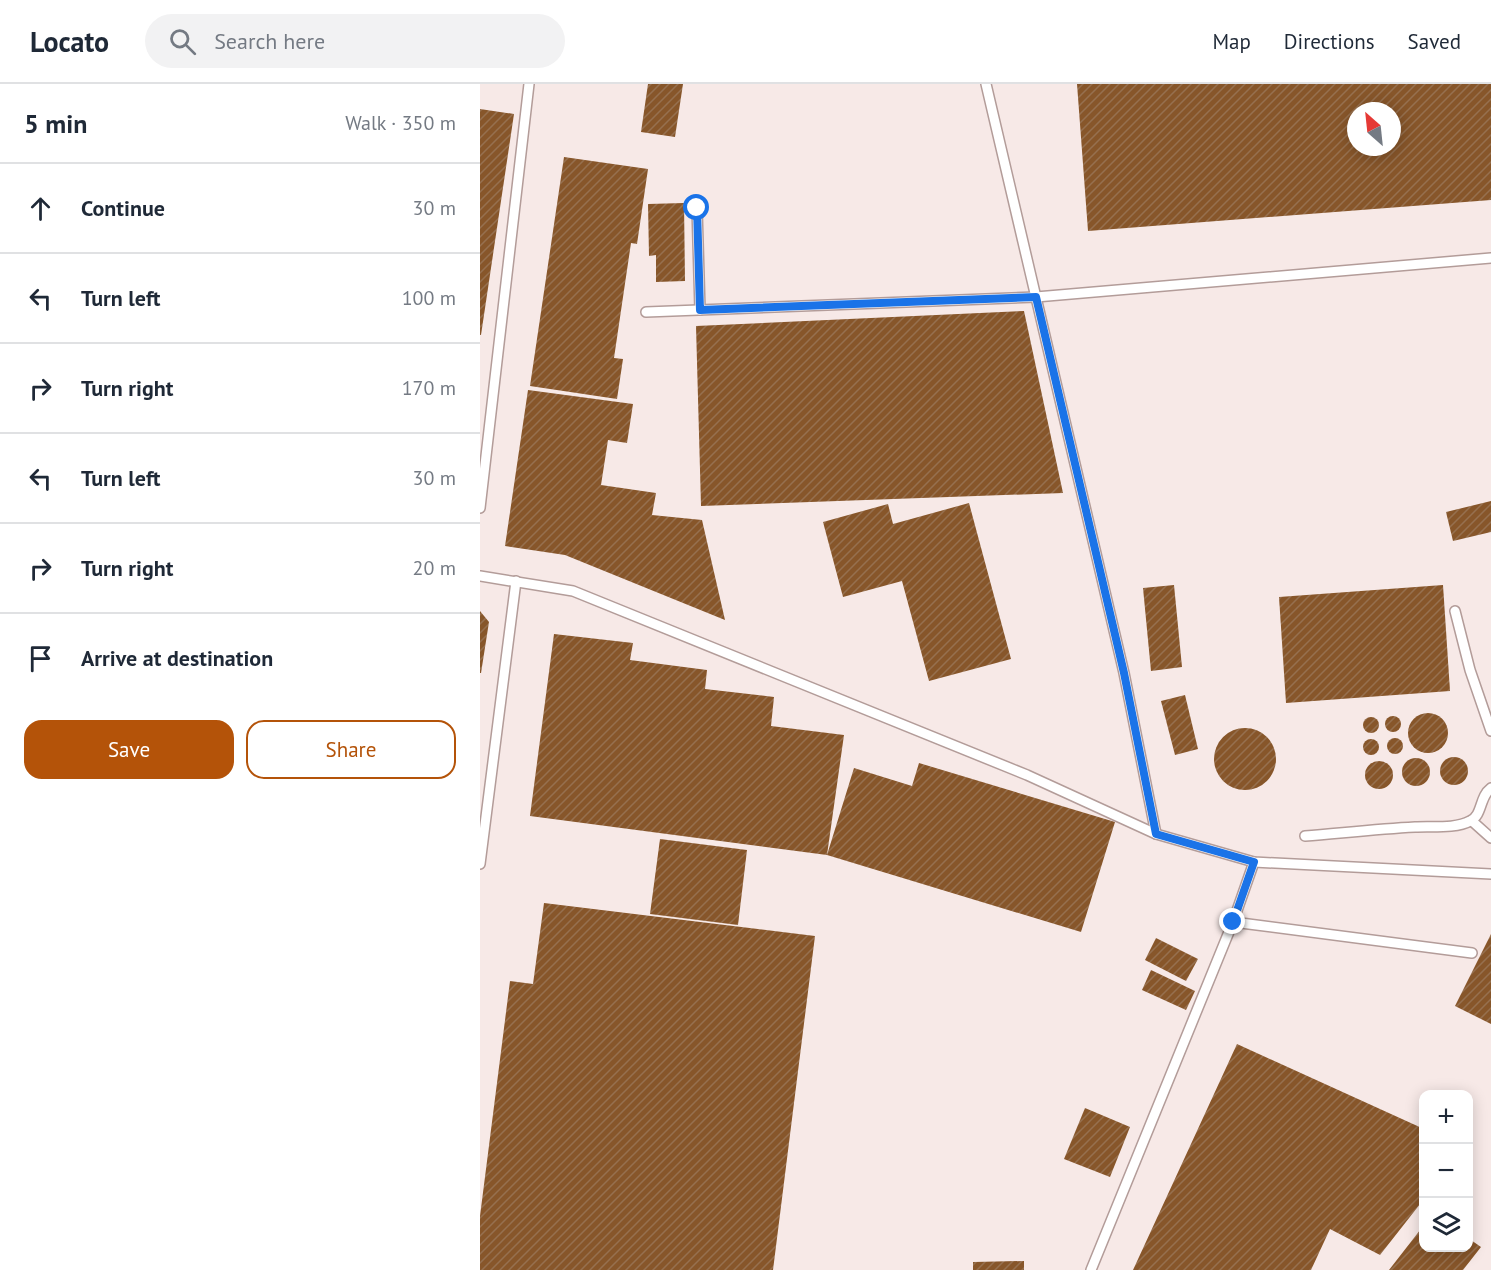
<!DOCTYPE html>
<html lang="en">
<head>
<meta charset="utf-8">
<style>
	body { margin:0; font-family:"PT Sans",sans-serif; background:#f2f2f3; color:#1f2937 }
	.controls { position:absolute; right:18px; bottom:18px; display:grid; overflow:hidden; border-radius:12px; box-shadow:0 3px 15px #0003 }
	.controls button { width:54px; height:54px; display:grid; place-items:center; padding:0; border:0; border-bottom:2px solid #e0e1e3; background:#fff; color:#1f2937; font:30px sans-serif }
	.compass { position:absolute; left:867px; top:18px; width:54px; height:54px; border-radius:50%; background:#fff; box-shadow:0 3px 15px #0003; rotate:333deg }
	.stop { position:absolute; width:18px; height:18px; margin:-14px; border:4px solid #1a73e8; border-radius:50%; background:#fff }
	.stop.end { background:#1a73e8; border-color:#fff; box-shadow:0 2px 6px #0008 }
	.list { margin:0; padding:0; list-style:none }
	h2 { display:flex; justify-content:space-between; align-items:center; height:78px; margin:0; padding:0 24px; font-size:26px }
	h2 small { font-size:20px; font-weight:400; color:#747a83 }
	.list li { display:grid; grid-template-columns:39px 1fr auto; gap:18px; align-items:center; box-sizing:border-box; height:90px; padding:0 24px; border-top:2px solid #e0e1e3 }
	.list b { display:block; font-size:22px; white-space:nowrap }
	.list em { font-size:20px; font-style:normal; color:#747a83 }
	.actions { display:flex; gap:12px; padding:18px 24px }
	.actions a { flex:1; padding:14px 0; border:2px solid #b45309; border-radius:18px; text-align:center; font-size:21px; color:#b45309 }
	.actions .main { background:#b45309; color:#fff }
	.icon { flex:none; width:33px; height:33px; fill:none; stroke:currentColor; stroke-width:2; stroke-linecap:round; stroke-linejoin:round }
	.map { position:relative; flex:none; width:1011px; height:1186px; overflow:hidden }
	header { display:flex; align-items:center; gap:36px; box-sizing:border-box; height:84px; padding:0 30px; background:#fff; border-bottom:2px solid #e0e1e3 }
	header strong { font-size:28px }
	nav { display:flex; gap:33px; margin-inline-start:auto; font-size:21px }
	.search { width:420px; height:54px; background:#f2f2f3; display:flex; align-items:center; gap:15px; box-sizing:border-box; padding:0 21px; border-radius:33px; color:#747a83; font-size:22px }
	main { display:flex }
	aside { flex:1; background:#fff }
	.map>svg:first-child { display:block }
</style>
</head>
<body>
<header>
<strong>Locato</strong>
<div class="search"><svg class="icon" aria-label="search" viewBox="0 0 24 24"><circle cx="10" cy="10" r="6"/><path d="M15 15l6 6"/></svg>Search here</div>
<nav><a>Map</a><a>Directions</a><a>Saved</a></nav>
</header>
<main>
<aside>
<h2>5 min<small>Walk · 350 m</small></h2>
<ul class="list">
<li><svg class="icon" aria-label="ahead" viewBox="0 0 24 24"><path d="M12 20V5M6 11l6-6 6 6"/></svg><div><b>Continue</b></div><em>30 m</em></li>
<li><svg class="icon" aria-label="left" viewBox="0 0 24 24"><path d="M17 20v-9H6M10 6l-5 5 5 5"/></svg><div><b>Turn left</b></div><em>100 m</em></li>
<li><svg class="icon" aria-label="right" viewBox="0 0 24 24"><path d="M7 20v-9h11M14 6l5 5-5 5"/></svg><div><b>Turn right</b></div><em>170 m</em></li>
<li><svg class="icon" aria-label="left" viewBox="0 0 24 24"><path d="M17 20v-9H6M10 6l-5 5 5 5"/></svg><div><b>Turn left</b></div><em>30 m</em></li>
<li><svg class="icon" aria-label="right" viewBox="0 0 24 24"><path d="M7 20v-9h11M14 6l5 5-5 5"/></svg><div><b>Turn right</b></div><em>20 m</em></li>
<li><svg class="icon" aria-label="arrive" viewBox="0 0 24 24"><path d="M6 21V4h12l-3 4 3 4H6"/></svg><div><b>Arrive at destination</b></div></li>
</ul>
<div class="actions"><a class="main">Save</a><a>Share</a></div>
</aside>
<div class="map">
<svg width="1011" height="1186" viewBox="0 0 1011 1186">
	<defs>
		<pattern id="building-hatch" width="6" height="6" patternUnits="userSpaceOnUse" patternTransform="scale(1.5)"><rect width="6" height="6" fill="#87562a"/><path d="M-1 1l2-2M0 6l6-6M5 7l2-2" fill="none" stroke="#96704f"/></pattern>
	</defs>
	<rect width="100%" height="100%" fill="#fef9f8"/>
	<path fill="#f7e9e7" fill-rule="evenodd" d="M0,0H1011V1186H0ZM876,27H912V63H876ZM944,1010H988V1164H944Z"/>
	<g fill="url(#building-hatch)" fill-rule="evenodd">
		<polygon points="168,0 203,0 195,53 161,48"/>
		<path d="M597,0H1011V116L608,147ZM876,27H912V63H876Z"/>
		<polygon points="0,25 34,30 1,251 0,251"/>
		<polygon points="84,73 168,85 157,160 151,159 134,274 143,275 137,315 50,302"/>
		<polygon points="204,119 205,197 176,198 176,171 169,172 168,120"/>
		<polygon points="544,227 583,409 221,422 216,242"/>
		<polygon points="48,306 153,320 147,359 128,356 121,401 176,409 172,431 222,436 245,536 85,471 25,462"/>
		<polygon points="1011,417 1011,448 973,457 966,428"/>
		<polygon points="489,419 531,575 449,597 422,497 363,513 343,438 408,420 413,440"/>
		<polygon points="694,501 702,583 671,587 663,504"/>
		<polygon points="963,501 970,607 806,619 799,513"/>
		<polygon points="0,527 9,538 1,589 0,589"/>
		<polygon points="74,550 153,559 150,576 227,586 225,605 294,613 291,642 364,651 347,771 374,684 432,702 439,679 635,738 601,848 347,771 50,732"/>
		<polygon points="705,611 718,665 695,671 681,617"/>
		<circle cx="948" cy="649" r="20"/>
		<circle cx="913" cy="640" r="8"/>
		<circle cx="891" cy="641" r="8"/>
		<circle cx="765" cy="675" r="31"/>
		<circle cx="915" cy="662" r="8"/>
		<circle cx="891" cy="663" r="8"/>
		<circle cx="974" cy="687" r="14"/>
		<circle cx="936" cy="688" r="14"/>
		<circle cx="899" cy="691" r="14"/>
		<polygon points="180,755 267,766 258,841 170,830"/>
		<polygon points="64,819 335,852 293,1186 0,1186 0,1132 30,897 53,900"/>
		<polygon points="1011,850 1011,940 975,922"/>
		<polygon points="676,854 718,875 706,897 665,876"/>
		<polygon points="671,886 715,907 706,926 662,906"/>
		<polygon points="757,960 944,1045 944,1115 900,1171 850,1145 831,1186 653,1186"/>
		<polygon points="605,1024 650,1043 630,1093 584,1075"/>
		<polygon points="944,1141 944,1164 988,1164 988,1154 1001,1163 983,1186 909,1186"/>
		<polygon points="544,1177 544,1186 493,1186 493,1178"/>
	</g>
	<g fill="none" stroke-linecap="round" stroke-linejoin="round">
		<g stroke="#b39c99" stroke-width="12">
			<g id="service">
				<polyline points="506,0 644,589 676,750"/>
				<polyline points="217,124 220,226"/>
				<polyline points="166,228 556,213 1011,174"/>
				<polyline points="0,424 49,0"/>
				<polyline points="0,492 93,507 547,691 676,750 774,778 1011,790"/>
				<polyline points="975,527 990,586 1011,647"/>
				<polyline points="992,737 1011,754"/>
				<path d="M825,752C862,749 898,745 935,743C951,742 976,745 990,737C1003,731 999,713 1011,704"/>
				<polyline points="0,780 36,497"/>
				<polyline points="753,838 992,869"/>
				<polyline points="611,1186 753,838 774,778"/>
			</g>
		</g>
		<use href="#service" stroke="#fff" stroke-width="9"/>
	</g>
	<g fill="none" stroke-linecap="round" stroke-linejoin="round">
		<polyline stroke="#1a73e8" stroke-width="8" points="217,124 220,226 556,213 644,589 676,750 774,778 753,838"/>
	</g>
</svg>
<div class="controls">
<button>+</button>
<button>−</button>
<button><svg class="icon" aria-label="layers" viewBox="0 0 24 24"><path d="M12 4l9 5-9 5-9-5zM3 14l9 5 9-5"/></svg></button>
</div>
<svg class="compass" viewBox="-18 -18 36 36"><path d="M0-13l5 13h-10z" fill="#e53935"/><path d="M0 13l5-13h-10z" fill="#747a83"/></svg>
<div class="stop" style="left:217px;top:124px"></div>
<div class="stop end" style="left:753px;top:838px"></div>
</div>
</main>
</body>
</html>
